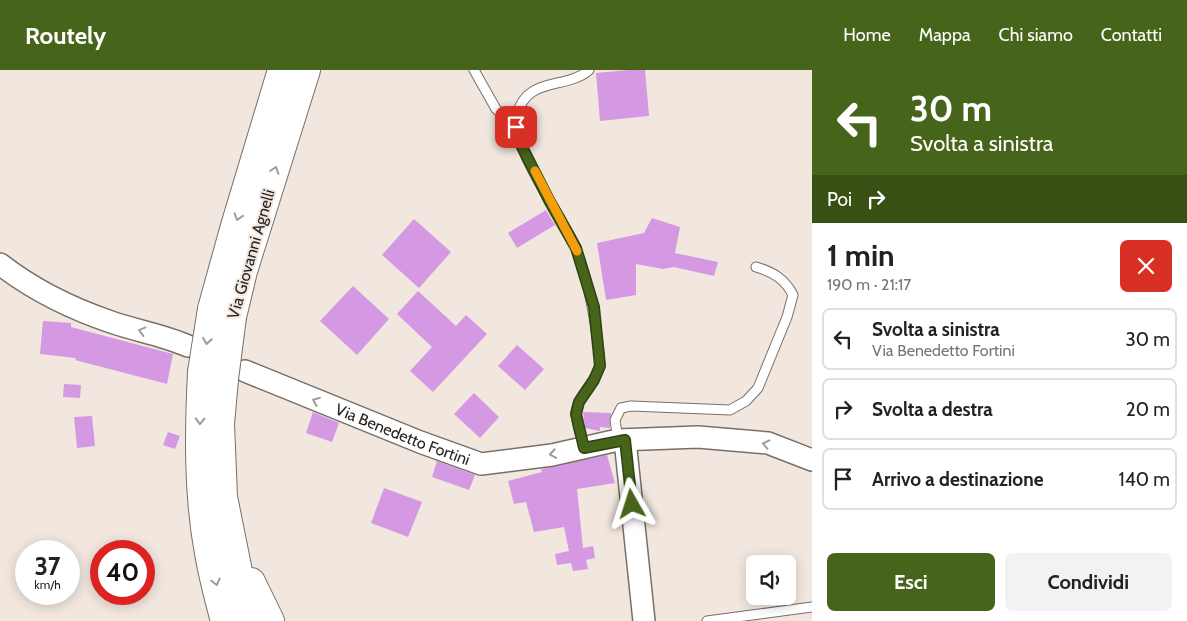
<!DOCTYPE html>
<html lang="it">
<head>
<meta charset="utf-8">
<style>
	body { margin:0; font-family:Cabin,sans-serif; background:#f2f2f2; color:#222; height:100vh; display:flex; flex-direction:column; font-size:19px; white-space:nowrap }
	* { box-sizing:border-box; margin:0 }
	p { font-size:16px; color:#767676 }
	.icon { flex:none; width:28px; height:28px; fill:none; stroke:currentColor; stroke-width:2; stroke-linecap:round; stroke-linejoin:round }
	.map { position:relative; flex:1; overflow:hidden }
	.sheet { display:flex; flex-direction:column; background:#fff; width:375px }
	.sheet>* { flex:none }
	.top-card { background:#46651a; color:#fff; overflow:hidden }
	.buttons { position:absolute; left:746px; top:485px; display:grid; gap:10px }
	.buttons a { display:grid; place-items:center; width:50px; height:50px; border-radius:8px; background:#fff; box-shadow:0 2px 12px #0003; font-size:25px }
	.speed { position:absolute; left:15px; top:470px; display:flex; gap:10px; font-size:25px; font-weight:700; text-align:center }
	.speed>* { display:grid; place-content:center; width:65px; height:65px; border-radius:50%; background:#fff; box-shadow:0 2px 12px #0003; line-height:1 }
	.speed small { font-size:12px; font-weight:400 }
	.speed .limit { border:8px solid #d22; background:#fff; color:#111 }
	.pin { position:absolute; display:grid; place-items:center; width:42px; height:42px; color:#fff; margin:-21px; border-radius:10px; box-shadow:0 2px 8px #0006 }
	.me { position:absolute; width:55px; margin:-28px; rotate:354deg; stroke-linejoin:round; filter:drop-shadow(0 0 4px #0008) }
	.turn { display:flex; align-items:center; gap:18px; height:105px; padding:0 15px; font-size:22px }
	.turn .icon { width:65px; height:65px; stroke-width:2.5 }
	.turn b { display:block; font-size:35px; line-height:42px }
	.then { display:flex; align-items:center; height:48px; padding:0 15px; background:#0003; gap:10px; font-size:19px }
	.round { display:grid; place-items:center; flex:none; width:52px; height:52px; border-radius:8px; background:#f2f2f2 }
	.summary { display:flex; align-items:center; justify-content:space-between; height:85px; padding:0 15px }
	h1 { font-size:30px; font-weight:700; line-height:38px }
	.action { display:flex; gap:10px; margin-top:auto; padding:10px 15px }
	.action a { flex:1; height:58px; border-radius:8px; background:#46651a; color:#fff; font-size:20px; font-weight:700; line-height:58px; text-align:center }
	.action a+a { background:#f2f2f2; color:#222 }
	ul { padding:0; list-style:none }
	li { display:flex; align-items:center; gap:15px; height:62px; margin:0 10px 8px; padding:0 5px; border:2px solid #e0e0e0; border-radius:8px }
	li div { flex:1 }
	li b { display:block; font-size:19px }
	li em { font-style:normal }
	header { display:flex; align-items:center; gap:30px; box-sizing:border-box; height:70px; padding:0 25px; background:#46651a; color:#fff }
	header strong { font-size:24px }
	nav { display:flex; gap:28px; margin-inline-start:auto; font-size:18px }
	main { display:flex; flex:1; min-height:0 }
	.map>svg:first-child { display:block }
	.building { fill:#d499e2 }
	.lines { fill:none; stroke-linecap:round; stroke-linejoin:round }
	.service-casing { stroke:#786f68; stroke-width:11 }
	.tertiary-casing { stroke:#786f68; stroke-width:24 }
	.trunk-casing { stroke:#786f68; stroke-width:30 }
	.service { stroke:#fff; stroke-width:9 }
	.tertiary { stroke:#fff; stroke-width:21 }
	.trunk { stroke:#fff; stroke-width:28 }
	.trunk-bridge-casing { stroke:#786f68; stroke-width:30; stroke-linecap:butt }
	.trunk-bridge { stroke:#fff; stroke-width:28 }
	.oneway { stroke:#9d9c9b }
	.route-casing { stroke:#2e4211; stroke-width:12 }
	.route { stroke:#46651a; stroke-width:9 }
	.slow { stroke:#f59e0b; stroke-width:9 }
	.labels { text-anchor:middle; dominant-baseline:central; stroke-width:4; stroke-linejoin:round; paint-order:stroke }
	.street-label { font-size:16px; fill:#262220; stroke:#f1e7df }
</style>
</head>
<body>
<header>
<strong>Routely</strong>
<nav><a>Home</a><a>Mappa</a><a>Chi siamo</a><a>Contatti</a></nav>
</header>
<main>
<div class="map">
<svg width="812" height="551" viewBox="0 0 812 551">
	<rect width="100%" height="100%" fill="#f1e7df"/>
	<g class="building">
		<polygon points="628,0 645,0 649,46 600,51 596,3"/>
		<polygon points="546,140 555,155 517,178 508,163"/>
		<polygon points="652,148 680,157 675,183 718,192 714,206 674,197 663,199 636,194 636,225 606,230 597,173 644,163"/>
		<polygon points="414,149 451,182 419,218 382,185"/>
		<polygon points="353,216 389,249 357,285 320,251"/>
		<polygon points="418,221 456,256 466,245 487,264 433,322 410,301 432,277 397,244"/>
		<polygon points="43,251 71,253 71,257 173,284 167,314 75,290 76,288 40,284"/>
		<polygon points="517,275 544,299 525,320 498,296"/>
		<polygon points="64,314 81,315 80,328 63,327"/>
		<polygon points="474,323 499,347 480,368 454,344"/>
		<polygon points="313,342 339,353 332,372 306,363"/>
		<polygon points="583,342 611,343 610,358 600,357 600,361 585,358"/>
		<polygon points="92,346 95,376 77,378 74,347"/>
		<polygon points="168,362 180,366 175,379 163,375"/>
		<polygon points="607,385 615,413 577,419 583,478 593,476 595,488 586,490 588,499 573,501 571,493 557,495 555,484 569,481 564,457 534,462 526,432 514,434 508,411 542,402 541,399"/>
		<polygon points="437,391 475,405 469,420 432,407"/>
		<polygon points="384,418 422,432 408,467 371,453"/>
	</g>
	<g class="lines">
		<g class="service-casing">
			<g id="service">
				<polyline points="474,0 496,39 516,57"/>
				<path d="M 618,370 L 615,350 L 621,338 L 631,336 L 730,340 L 746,331 L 758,318 L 787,247 L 793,225 C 785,209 773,202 756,197"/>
				<path d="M 584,378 C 581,367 577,355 576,344 C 576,327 595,314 599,297 C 601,291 599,282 598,275 C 594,242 588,209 576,179 C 564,147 509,77 517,45 C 526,6 566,20 589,0"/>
				<polyline points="707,551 812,537"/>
			</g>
		</g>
		<g class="tertiary-casing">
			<g id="tertiary">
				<path d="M 0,194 C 32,219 73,239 111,252 C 137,261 163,265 188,276"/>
				<path id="s1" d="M 245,301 L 420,372 L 481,394 L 552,385 L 618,370 L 698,367 L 768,373 L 812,390"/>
				<polyline points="625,370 644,551"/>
			</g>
		</g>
		<g class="trunk-casing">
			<g id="trunk">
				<polyline points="212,239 235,156 282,0"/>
				<polyline points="232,247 243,201 306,0"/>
				<path d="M 202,302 C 199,363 198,424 209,483 C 213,506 219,529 225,551"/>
				<polyline points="224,309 220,354 223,427 248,551"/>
				<polyline points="251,512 270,551"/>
			</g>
		</g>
		<use href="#service" class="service"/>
		<use href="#tertiary" class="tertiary"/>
		<use href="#trunk" class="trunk"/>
		<g class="trunk-bridge-casing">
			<g id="trunk-bridge">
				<polyline points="202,302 212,239"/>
				<polyline points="224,309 232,247"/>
			</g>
		</g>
		<use href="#trunk-bridge" class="trunk-bridge"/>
	</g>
	<defs><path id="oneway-chevron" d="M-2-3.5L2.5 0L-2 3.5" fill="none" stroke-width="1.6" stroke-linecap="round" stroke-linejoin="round" transform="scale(1.25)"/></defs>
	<g class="oneway">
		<use href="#oneway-chevron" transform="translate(275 100) rotate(-72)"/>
		<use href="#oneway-chevron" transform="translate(238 147) rotate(107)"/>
		<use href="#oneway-chevron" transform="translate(142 261) rotate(-165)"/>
		<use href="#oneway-chevron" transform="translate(207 271) rotate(99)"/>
		<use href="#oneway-chevron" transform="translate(316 331) rotate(-158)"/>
		<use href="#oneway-chevron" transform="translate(200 351) rotate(92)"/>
		<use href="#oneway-chevron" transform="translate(766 374) rotate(-167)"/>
		<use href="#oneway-chevron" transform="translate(553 384) rotate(170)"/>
		<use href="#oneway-chevron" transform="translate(216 512) rotate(77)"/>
	</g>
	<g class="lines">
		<g class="route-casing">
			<polyline id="route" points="516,57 516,65 550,132 576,178 594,237 600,296 594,310 579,332 576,344 584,378 625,370 632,434"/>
		</g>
		<use href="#route" class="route"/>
		<polyline class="slow" points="535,101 577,181"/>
	</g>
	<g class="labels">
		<g class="street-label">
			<text transform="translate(251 184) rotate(-74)">Via Giovanni Agnelli</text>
			<text stroke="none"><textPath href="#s1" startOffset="170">Via Benedetto Fortini</textPath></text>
		</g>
	</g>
</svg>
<div class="buttons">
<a><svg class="icon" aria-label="sound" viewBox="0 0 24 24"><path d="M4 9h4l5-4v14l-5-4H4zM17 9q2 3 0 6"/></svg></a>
</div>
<div class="speed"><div>37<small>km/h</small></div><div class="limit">40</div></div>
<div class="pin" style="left:516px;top:57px;background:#d93025"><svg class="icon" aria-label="arrive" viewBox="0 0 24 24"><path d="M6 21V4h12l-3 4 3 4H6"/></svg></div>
<svg class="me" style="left:632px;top:434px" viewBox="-20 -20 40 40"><path d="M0-17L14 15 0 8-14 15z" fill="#46651a" stroke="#fff" stroke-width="4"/></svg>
</div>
<section class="sheet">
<div class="top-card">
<div class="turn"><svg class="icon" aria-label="left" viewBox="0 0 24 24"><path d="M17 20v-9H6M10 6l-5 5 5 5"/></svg><div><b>30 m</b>Svolta a sinistra</div></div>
<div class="then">Poi<svg class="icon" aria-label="right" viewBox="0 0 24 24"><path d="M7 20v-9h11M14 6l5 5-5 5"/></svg></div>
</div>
<div class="summary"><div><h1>1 min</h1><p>190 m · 21:17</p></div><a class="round" style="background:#d93025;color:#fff"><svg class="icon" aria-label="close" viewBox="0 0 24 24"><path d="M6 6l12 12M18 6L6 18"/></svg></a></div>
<ul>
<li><svg class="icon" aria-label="left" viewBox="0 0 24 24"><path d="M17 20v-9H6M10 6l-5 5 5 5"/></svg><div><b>Svolta a sinistra</b><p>Via Benedetto Fortini</p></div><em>30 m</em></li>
<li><svg class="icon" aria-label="right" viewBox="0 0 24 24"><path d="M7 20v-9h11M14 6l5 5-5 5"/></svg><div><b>Svolta a destra</b></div><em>20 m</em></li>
<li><svg class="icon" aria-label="arrive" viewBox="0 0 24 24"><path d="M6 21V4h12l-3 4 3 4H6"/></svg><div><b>Arrivo a destinazione</b></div><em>140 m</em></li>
</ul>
<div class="action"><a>Esci</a><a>Condividi</a></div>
</section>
</main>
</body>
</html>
